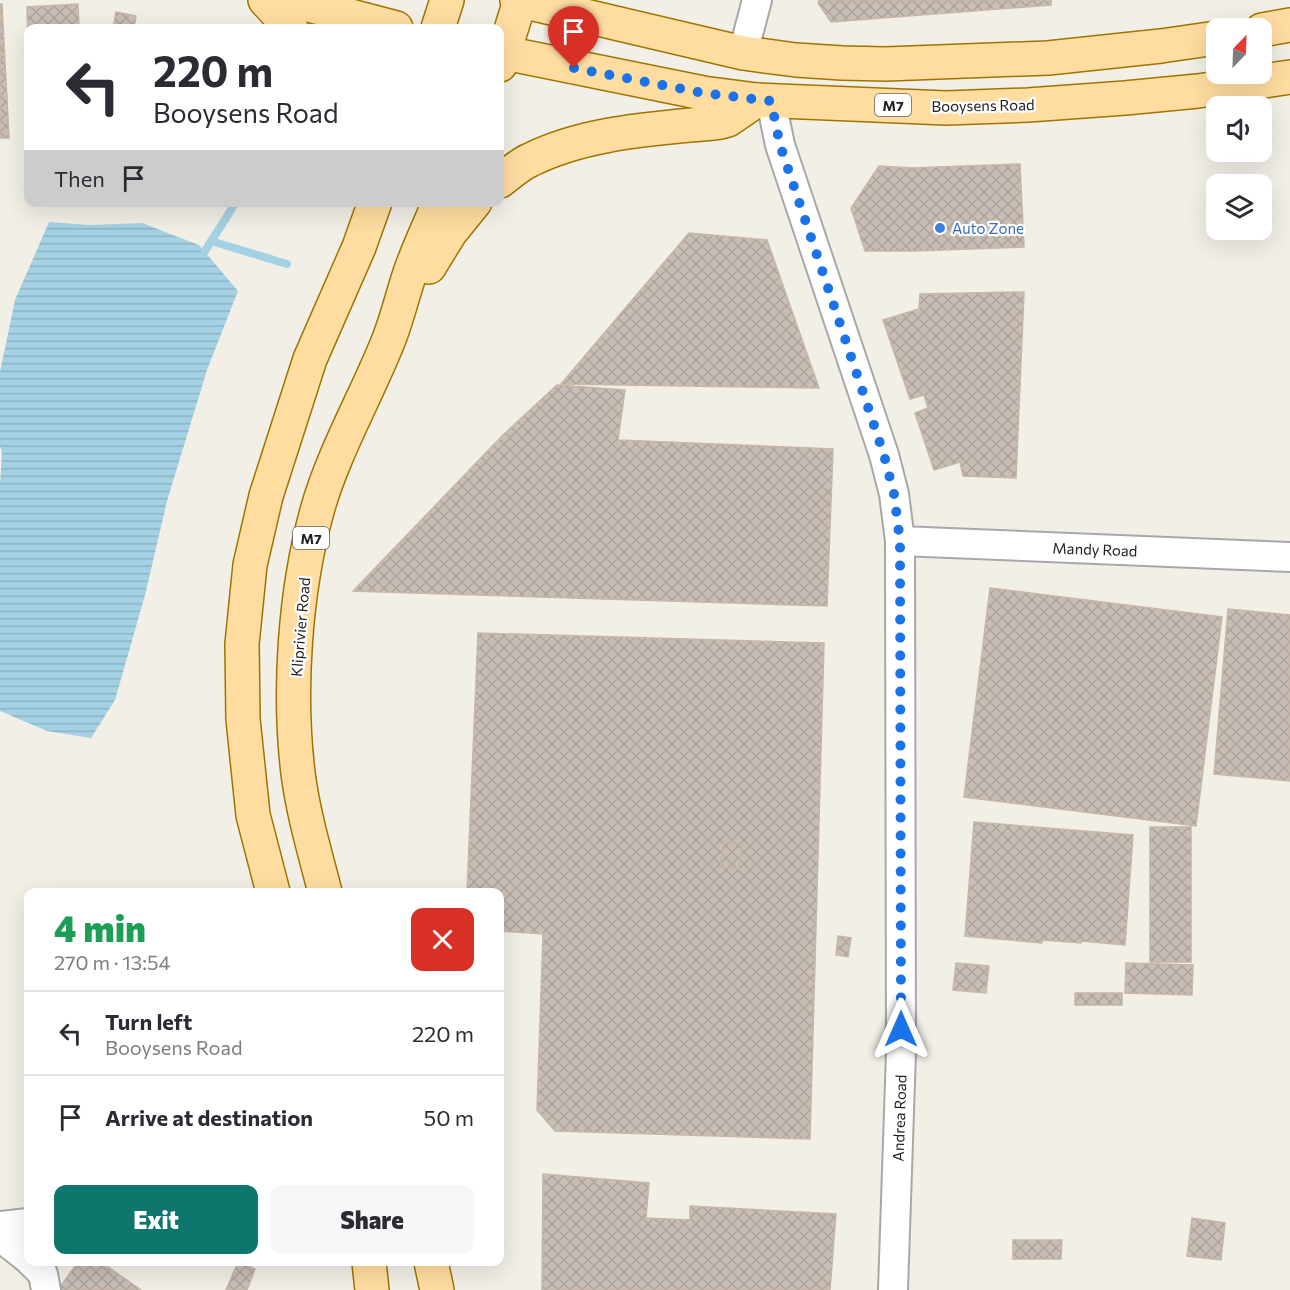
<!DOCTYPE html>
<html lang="en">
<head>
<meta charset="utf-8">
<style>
	body { margin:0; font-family:Commissioner,sans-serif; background:#f7f7f7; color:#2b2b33; height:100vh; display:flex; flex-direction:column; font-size:22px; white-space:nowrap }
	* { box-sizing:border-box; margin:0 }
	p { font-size:20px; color:#7c7c81 }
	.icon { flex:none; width:33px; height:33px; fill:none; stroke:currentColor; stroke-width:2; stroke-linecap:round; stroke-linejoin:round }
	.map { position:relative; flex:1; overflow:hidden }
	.side { position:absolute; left:24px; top:888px; width:480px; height:378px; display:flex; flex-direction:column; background:#fff; border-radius:12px; box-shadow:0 6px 24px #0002 }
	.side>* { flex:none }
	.hud { position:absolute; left:24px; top:24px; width:480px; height:183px; border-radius:12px; box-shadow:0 6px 24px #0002; background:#fff; color:#2b2b33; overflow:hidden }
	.needle { width:39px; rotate:23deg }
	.buttons { position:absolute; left:1206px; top:18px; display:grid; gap:12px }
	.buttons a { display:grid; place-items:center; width:66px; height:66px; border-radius:12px; background:#fff; box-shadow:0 6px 24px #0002; font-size:30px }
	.pin { position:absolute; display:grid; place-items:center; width:51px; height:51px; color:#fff; margin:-62px -26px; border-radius:50% 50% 50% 0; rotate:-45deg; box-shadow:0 0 6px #0007 }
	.pin .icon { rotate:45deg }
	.me { position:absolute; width:66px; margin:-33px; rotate:0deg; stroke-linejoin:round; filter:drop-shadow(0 0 4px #0008) }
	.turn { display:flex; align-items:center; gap:21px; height:126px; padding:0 30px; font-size:27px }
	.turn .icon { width:78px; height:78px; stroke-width:2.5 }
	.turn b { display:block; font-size:42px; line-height:51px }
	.then { display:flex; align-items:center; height:57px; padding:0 30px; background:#0003; gap:12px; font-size:22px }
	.round { display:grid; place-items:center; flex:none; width:63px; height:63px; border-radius:12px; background:#f7f7f7 }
	.headline { display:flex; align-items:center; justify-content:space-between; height:102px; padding:0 30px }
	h1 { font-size:36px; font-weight:800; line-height:45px; color:#1e9e55 }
	.cta { display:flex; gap:12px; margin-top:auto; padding:12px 30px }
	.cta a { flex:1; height:69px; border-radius:12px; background:#0f766e; color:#fff; font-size:24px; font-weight:800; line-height:69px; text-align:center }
	.cta a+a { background:#f7f7f7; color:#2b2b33 }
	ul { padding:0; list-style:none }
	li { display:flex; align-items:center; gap:18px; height:84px; padding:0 30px; border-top:2px solid #e1e1e2 }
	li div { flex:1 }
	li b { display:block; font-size:22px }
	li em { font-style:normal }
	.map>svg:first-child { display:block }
	.water { fill:url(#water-rules) }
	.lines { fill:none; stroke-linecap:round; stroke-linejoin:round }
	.stream { stroke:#a4d1e3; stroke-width:8 }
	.building { fill:url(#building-cross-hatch); stroke:#c6b7a8; stroke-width:1.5 }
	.minor-casing { stroke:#a8a8a8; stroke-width:32 }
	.major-casing { stroke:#9f7400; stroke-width:36 }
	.minor { stroke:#fff; stroke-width:28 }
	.major { stroke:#ffdca0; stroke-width:33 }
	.route { stroke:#1a73e8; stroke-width:10; stroke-dasharray:0 18 }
	.shop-dot { fill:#3f7fe0; stroke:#fff; stroke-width:2 }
	.labels { text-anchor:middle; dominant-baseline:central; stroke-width:4.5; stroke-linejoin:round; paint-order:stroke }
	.shield { fill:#fff; stroke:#646464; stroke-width:1.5 }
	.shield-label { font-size:14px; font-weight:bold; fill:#212121 }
	.street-label { font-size:15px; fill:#212121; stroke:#fff }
	.shop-label { font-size:15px; fill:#366cbe; stroke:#fff; text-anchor:start }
</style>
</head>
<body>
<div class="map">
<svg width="1290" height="1290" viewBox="0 0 1290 1290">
	<defs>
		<pattern id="water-rules" width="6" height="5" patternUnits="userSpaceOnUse" patternTransform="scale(1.5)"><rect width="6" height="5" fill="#a4d1e3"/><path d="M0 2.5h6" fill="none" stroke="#8db3c2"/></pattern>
		<pattern id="building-cross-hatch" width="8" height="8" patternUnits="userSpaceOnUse" patternTransform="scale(1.5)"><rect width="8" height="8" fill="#c8beb6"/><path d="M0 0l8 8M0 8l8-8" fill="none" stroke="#aca39c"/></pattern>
	</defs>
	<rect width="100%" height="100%" fill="#f2efe7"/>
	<polygon class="water" points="49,222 89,225 142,223 199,245 238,291 207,370 167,501 145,595 115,700 91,738 47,731 0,711 0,485 2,453 0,446 0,372 15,300"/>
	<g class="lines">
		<g class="stream">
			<polyline points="211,241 287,264"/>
			<polyline points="205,251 236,202"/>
		</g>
	</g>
	<g class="building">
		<polygon points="819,0 1051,0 1051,5 831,22 818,3"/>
		<polygon points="0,4 2,4 9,138 0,138"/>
		<polygon points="78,4 79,28 28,28 28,38 27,7"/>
		<polygon points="116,12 136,16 134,28 113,28"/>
		<polygon points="1020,164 1024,247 915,251 865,251 851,208 879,166 912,168"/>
		<polygon points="689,233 767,240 819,388 561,384"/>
		<polygon points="1024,292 1016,478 963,476 960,462 934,470 915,413 928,408 924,395 910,399 883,320 919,309 920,294"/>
		<polygon points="557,385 625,390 618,440 833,449 827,606 353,591 503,435"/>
		<polygon points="990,588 1222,617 1196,826 964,797"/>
		<polygon points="1228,609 1290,615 1290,781 1214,774"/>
		<polygon points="478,633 824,643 810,1139 555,1131 537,1110 543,934 500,931 500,892 467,892"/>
		<polygon points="974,822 1133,835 1125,945 1081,941 1081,943 1042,940 1042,943 965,936"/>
		<rect x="1150" y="827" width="41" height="135"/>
		<polygon points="724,841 742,844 739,869 720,867"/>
		<polygon points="838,936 851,938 848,957 836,955"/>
		<polygon points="956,963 989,966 986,993 953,990"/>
		<polygon points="1126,963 1193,965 1192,995 1125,993"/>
		<rect x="1075" y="993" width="47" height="12"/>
		<polygon points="543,1174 649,1183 646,1218 690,1220 690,1206 836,1214 830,1290 542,1290"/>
		<polygon points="1192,1218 1225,1223 1221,1260 1187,1256"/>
		<polygon points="1013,1240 1062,1240 1061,1259 1013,1259"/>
		<polygon points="78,1262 101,1262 141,1290 58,1290"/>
		<polygon points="238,1262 255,1269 247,1290 226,1290"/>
	</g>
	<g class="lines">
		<g class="minor-casing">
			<g id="minor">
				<polyline points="743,53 757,0"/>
				<polyline points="771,101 780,145 884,455 894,494 900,541 901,1052 893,1290"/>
				<polyline points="900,541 1290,557"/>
				<polyline points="0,1226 28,1223"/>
				<polyline points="0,1237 28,1259"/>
				<polyline points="31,1262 43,1274 46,1290"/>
			</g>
		</g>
		<g class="major-casing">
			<g id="major">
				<polyline points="265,0 291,28"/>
				<polyline points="290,0 396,28"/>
				<polyline points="517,0 743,53 796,60 842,63 886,64 1048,58 1161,46 1216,38"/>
				<polyline points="438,28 447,0"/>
				<polyline points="1262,30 1290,25"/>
				<polyline points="500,52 703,93 757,100 946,108 1028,105 1125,98 1198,91 1290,77"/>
				<polyline points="500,65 520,1"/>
				<path d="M 500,181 C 509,174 519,165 530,160 C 588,131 657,129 721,122 L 728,120 L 757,100"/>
				<polyline points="429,267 450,233 475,202"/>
				<polyline points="273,892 253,815 243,719 242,644 250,565 266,496 310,359 359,247 375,202"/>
				<path d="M 325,892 C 315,853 303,813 298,773 C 288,690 295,591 317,511 C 333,453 367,395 389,339 C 398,316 403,293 411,270 C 419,247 430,225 439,202"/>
				<polyline points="369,1262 372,1290"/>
				<polyline points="431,1262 437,1290"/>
			</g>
		</g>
		<use href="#minor" class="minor"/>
		<use href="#major" class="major"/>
	</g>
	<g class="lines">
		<polyline class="route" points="574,68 703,93 771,101 780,145 884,455 894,494 900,541 901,1029"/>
	</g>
	<circle class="shop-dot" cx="940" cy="228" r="6"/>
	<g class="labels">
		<g class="shield">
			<rect x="875" y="94" width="36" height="22" rx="4.5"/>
			<rect x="293" y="527" width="36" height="22" rx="4.5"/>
		</g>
		<g class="shield-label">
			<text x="893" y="105">M7</text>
			<text x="311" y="538">M7</text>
		</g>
		<g class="street-label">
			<text transform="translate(983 105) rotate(-1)">Booysens Road</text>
			<text transform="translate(1095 549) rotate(2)">Mandy Road</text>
			<text transform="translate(300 627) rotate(-85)">Kliprivier Road</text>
			<text transform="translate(899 1118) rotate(-88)">Andrea Road</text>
		</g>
		<g class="shop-label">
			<text x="952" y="228">Auto Zone</text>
		</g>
	</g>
</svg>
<div class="buttons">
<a><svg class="needle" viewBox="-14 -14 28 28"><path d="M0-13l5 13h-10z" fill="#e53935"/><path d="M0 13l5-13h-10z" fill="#7c7c81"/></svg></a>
<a><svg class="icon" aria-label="sound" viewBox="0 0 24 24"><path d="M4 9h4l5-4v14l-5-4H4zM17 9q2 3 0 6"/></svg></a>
<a><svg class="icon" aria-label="layers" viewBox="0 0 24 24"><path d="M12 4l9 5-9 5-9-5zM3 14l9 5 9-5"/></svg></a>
</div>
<div class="pin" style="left:574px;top:68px;background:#d93025"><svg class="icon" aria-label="arrive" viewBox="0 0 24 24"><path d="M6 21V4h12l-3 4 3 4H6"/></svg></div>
<svg class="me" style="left:901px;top:1029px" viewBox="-20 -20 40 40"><path d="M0-17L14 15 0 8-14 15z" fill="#1a73e8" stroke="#fff" stroke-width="4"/></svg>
<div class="hud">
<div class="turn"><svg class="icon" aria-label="left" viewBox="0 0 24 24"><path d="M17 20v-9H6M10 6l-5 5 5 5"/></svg><div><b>220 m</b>Booysens Road</div></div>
<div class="then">Then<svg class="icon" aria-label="arrive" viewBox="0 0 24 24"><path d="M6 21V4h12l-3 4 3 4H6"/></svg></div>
</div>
<section class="side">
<div class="headline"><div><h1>4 min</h1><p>270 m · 13:54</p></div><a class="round" style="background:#d93025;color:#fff"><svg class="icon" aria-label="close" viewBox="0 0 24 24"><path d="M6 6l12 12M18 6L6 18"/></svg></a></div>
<ul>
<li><svg class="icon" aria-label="left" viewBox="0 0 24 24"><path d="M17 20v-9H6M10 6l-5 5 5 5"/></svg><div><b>Turn left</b><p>Booysens Road</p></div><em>220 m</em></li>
<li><svg class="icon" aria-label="arrive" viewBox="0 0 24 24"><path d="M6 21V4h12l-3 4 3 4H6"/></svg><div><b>Arrive at destination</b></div><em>50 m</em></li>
</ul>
<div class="cta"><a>Exit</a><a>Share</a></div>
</section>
</div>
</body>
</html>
